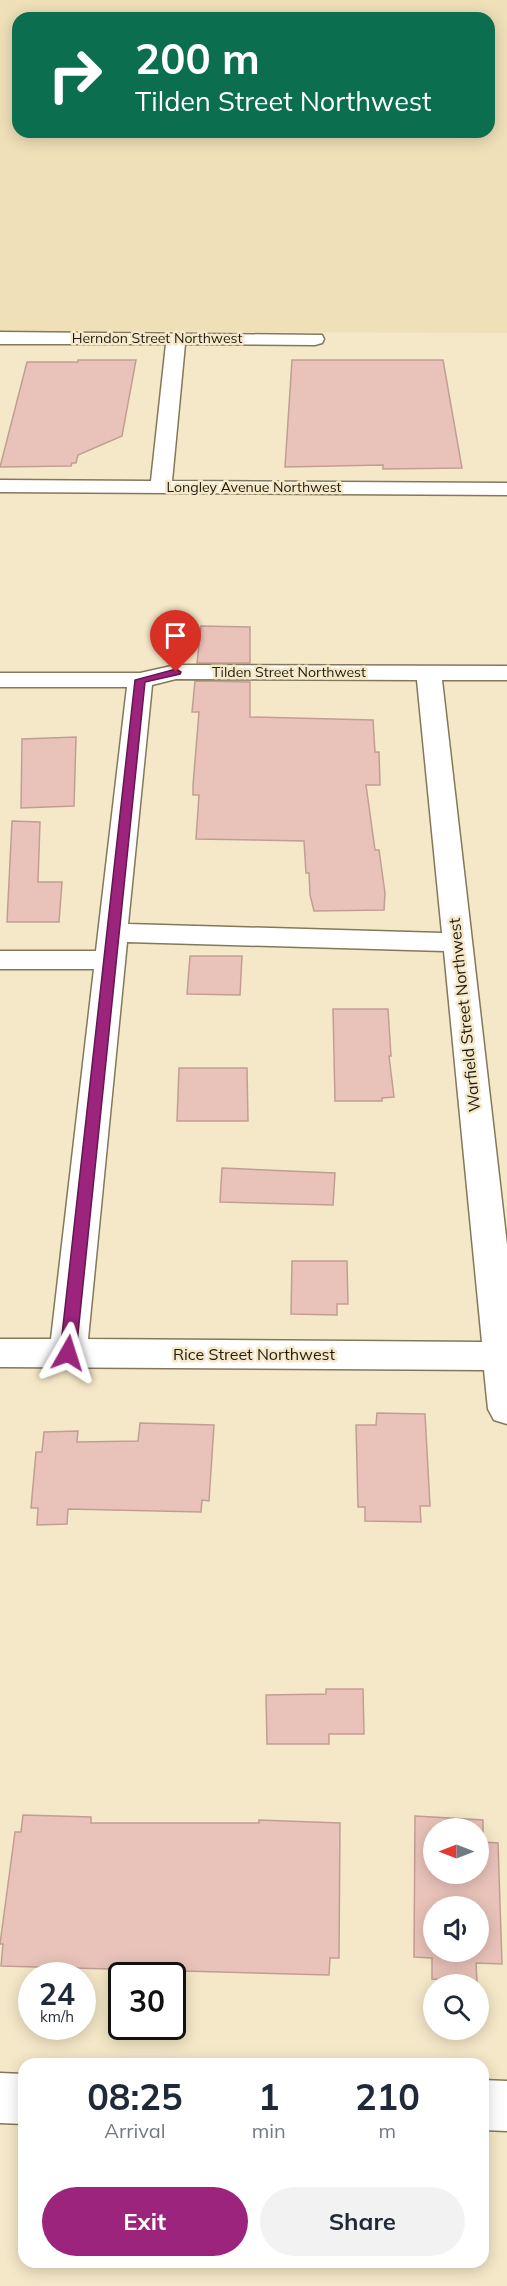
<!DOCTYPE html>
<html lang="en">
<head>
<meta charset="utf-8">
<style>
	body { margin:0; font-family:Mulish,sans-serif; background:#f2f2f3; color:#1f2937; height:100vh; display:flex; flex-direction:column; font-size:22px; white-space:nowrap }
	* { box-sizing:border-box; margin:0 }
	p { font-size:20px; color:#747a83 }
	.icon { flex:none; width:33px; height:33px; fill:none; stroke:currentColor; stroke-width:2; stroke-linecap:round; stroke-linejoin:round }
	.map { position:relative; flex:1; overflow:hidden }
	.drawer { position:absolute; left:18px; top:2058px; width:471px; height:210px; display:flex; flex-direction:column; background:#fff; border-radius:18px; box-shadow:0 3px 15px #0003 }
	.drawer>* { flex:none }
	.guide { position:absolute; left:12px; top:12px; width:483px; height:126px; border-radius:18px; box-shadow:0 3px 15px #0003; background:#0b6e4f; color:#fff; overflow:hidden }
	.needle { width:39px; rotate:270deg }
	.controls { position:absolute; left:423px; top:1818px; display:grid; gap:12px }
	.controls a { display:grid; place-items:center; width:66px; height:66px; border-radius:50%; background:#fff; box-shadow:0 3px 15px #0003; font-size:30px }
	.speed { position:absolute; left:18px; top:1962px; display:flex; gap:12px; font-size:30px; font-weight:700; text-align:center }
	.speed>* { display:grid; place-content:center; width:78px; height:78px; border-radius:50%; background:#fff; box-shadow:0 3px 15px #0003; line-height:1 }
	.speed small { font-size:15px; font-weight:400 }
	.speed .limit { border:3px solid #111; border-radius:9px; background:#fff; color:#111 }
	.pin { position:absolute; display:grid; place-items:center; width:51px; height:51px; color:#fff; margin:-62px -26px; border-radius:50% 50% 50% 0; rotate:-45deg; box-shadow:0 0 6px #0007 }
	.pin .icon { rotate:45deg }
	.me { position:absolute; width:66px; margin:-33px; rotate:6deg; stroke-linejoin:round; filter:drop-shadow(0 0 4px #0008) }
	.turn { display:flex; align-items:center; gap:21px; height:126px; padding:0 24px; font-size:27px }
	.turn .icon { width:78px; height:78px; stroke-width:2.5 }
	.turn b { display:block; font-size:42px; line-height:51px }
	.eta { display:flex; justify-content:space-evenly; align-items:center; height:102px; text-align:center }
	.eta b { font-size:36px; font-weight:700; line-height:42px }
	.button { display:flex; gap:12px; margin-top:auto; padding:12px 24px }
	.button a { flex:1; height:69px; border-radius:36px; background:#9c247d; color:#fff; font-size:24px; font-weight:700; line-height:69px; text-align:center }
	.button a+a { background:#f2f2f3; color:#1f2937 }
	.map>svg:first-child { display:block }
	.built { fill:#efe0b8; fill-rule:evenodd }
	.building { fill:#e9c3b9; stroke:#c19e94; stroke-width:1.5; fill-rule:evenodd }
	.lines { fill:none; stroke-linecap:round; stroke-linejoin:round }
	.street-casing { stroke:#83785a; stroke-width:3 }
	.street { fill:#fff; fill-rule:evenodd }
	.route { fill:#9c247d; stroke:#651751; stroke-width:1.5 }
	.labels { text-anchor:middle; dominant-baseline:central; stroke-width:5; stroke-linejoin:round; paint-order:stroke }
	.far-street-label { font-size:14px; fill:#201c10; stroke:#f5e8c8 }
	.street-label { font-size:16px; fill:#201c10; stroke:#f5e8c8 }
</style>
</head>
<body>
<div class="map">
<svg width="507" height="2286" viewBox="0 0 507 2286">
	<rect width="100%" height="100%" fill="#f5e8c8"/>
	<path class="built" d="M 0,0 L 507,0 L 507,333 L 0,331 ZM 18,18 L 489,18 L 489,132 L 18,132 Z"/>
	<g class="building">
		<polygon points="78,360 136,360 122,436 78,455 76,463 72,463 71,466 0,467 27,362 78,362"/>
		<polygon points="292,360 443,360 462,468 383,469 383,465 285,467"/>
		<polygon points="201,626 250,627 250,663 197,663"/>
		<polygon points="195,681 250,682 250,717 373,720 375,752 379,752 380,785 366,785 375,850 379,850 385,893 384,910 314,911 310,895 309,873 306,873 304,841 196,839 199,795 193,795 193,785 199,712 192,712"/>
		<polygon points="76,737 74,806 21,808 22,739"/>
		<polygon points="12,821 40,822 38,882 62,882 59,922 7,922"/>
		<polygon points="190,956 242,956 240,995 187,994"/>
		<polygon points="333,1009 388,1009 391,1056 389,1056 394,1097 382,1098 382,1101 335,1101"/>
		<polygon points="179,1068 247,1068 248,1121 177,1121"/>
		<polygon points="222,1168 335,1173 333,1205 220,1202"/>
		<polygon points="292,1261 347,1261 348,1304 337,1304 337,1315 291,1314"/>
		<polygon points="377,1413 425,1414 430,1506 420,1506 421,1522 365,1521 365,1507 358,1507 356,1425 376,1425"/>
		<polygon points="140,1423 214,1425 209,1501 202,1500 201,1512 68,1509 67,1524 37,1525 38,1508 31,1508 36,1452 42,1452 44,1432 78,1431 77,1442 138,1441"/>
		<polygon points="326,1689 363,1689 364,1734 329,1734 329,1744 267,1744 266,1695 326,1694"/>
		<polygon points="23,1815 91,1817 91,1823 259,1823 259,1820 340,1823 339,1958 330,1958 329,1975 1,1966 3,1944 0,1944 15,1832 21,1832"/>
		<path d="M 415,1816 L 483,1820 L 483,1842 L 498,1843 L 502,1964 L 476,1963 L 477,1982 L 432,1979 L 432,1958 L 414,1957 ZM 434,1828 L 478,1828 L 478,1874 L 434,1874 ZM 434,1906 L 478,1906 L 478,1952 L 434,1952 Z"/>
	</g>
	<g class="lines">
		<g class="street-casing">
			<g id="street">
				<polygon points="0,332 322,335 324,339 322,343 315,345 185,344 172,481 507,483 507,495 0,492 0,480 151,481 166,344 0,344"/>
				<path d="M 176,665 L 507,666 L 507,680 L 442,680 L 507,1245 L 507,1424 L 494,1420 L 488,1409 L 484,1370 L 0,1367 L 0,1339 L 51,1339 L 94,969 L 0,969 L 0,951 L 96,951 L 127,687 L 0,687 L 0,673 L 140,673 ZM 176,679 L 417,680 L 442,933 L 128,924 L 152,685 ZM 127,942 L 444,951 L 482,1342 L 88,1339 Z"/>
				<polygon points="0,2073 24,2074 24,2124 0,2123"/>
				<polygon points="483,2080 507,2081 507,2131 483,2130"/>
			</g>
		</g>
		<use href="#street" class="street"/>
	</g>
	<polygon class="route" points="176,669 181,672 180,674 145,682 76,1353 73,1357 63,1357 60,1353 135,680"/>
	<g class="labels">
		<g class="far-street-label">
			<text x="157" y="338">Herndon Street Northwest</text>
			<text x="254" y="487">Longley Avenue Northwest</text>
			<text x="289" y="672">Tilden Street Northwest</text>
		</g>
		<g class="street-label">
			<text transform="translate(464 1015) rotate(-96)">Warfield Street Northwest</text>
			<text x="254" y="1354">Rice Street Northwest</text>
		</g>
	</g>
</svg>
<div class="controls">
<a><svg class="needle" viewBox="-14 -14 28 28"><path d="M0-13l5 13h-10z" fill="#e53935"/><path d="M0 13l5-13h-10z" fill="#747a83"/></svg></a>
<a><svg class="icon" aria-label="sound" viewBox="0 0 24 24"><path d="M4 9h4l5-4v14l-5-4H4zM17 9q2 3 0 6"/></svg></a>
<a><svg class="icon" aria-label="search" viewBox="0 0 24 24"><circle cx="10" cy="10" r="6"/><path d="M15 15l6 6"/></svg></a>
</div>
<div class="speed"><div>24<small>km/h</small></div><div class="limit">30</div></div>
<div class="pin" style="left:176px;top:672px;background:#d93025"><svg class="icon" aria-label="arrive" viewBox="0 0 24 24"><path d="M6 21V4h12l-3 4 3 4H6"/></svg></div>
<svg class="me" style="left:68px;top:1353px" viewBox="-20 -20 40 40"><path d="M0-17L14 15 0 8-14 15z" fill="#9c247d" stroke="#fff" stroke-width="4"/></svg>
<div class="guide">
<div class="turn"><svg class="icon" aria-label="right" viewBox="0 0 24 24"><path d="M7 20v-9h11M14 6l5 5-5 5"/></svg><div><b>200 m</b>Tilden Street Northwest</div></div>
</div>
<section class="drawer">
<div class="eta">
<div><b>08:25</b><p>Arrival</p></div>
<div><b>1</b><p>min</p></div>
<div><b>210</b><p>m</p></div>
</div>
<div class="button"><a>Exit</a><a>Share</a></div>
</section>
</div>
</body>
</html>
